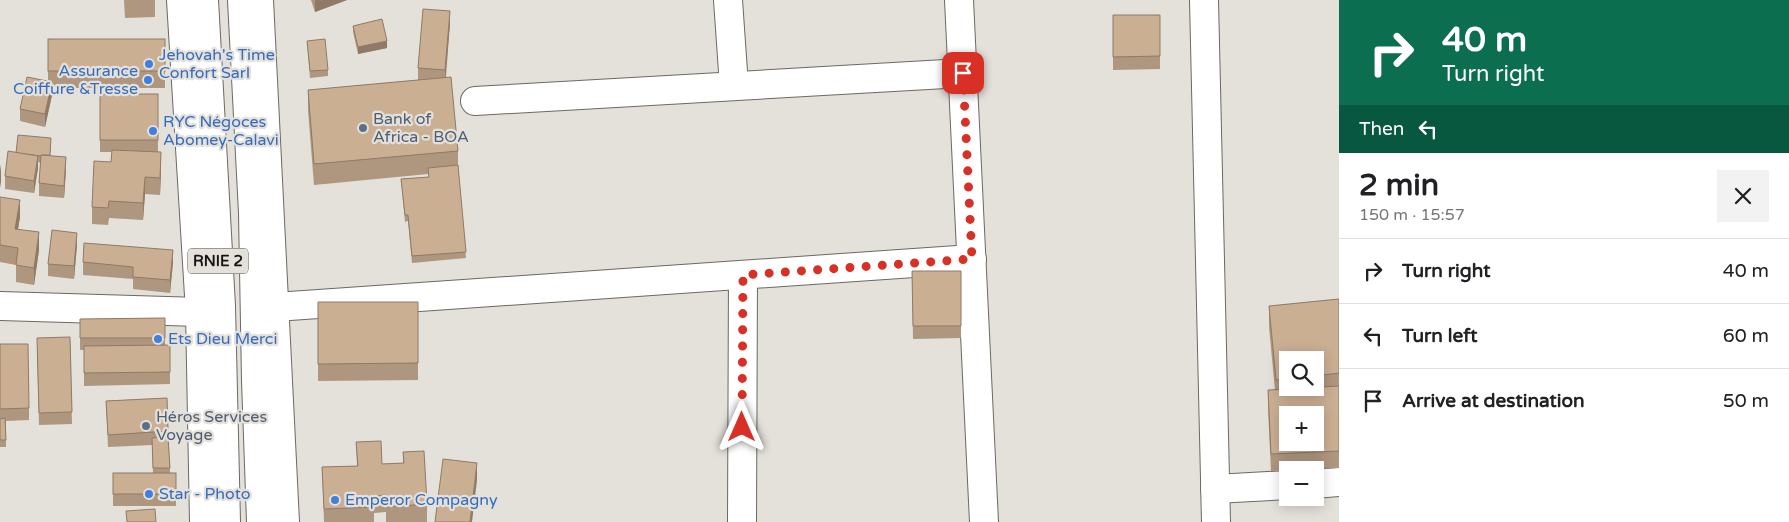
<!DOCTYPE html>
<html lang="en">
<head>
<meta charset="utf-8">
<style>
	body { margin:0; font-family:"Varela Round",sans-serif; background:#f2f2f2; color:#202124; height:100vh; display:flex; flex-direction:column; font-size:19px; white-space:nowrap }
	* { box-sizing:border-box; margin:0 }
	p { font-size:16px; color:#757577 }
	.icon { flex:none; width:28px; height:28px; fill:none; stroke:currentColor; stroke-width:2; stroke-linecap:round; stroke-linejoin:round }
	.map { position:relative; flex:1; overflow:hidden }
	.details { display:flex; flex-direction:column; background:#fff; width:450px }
	.details>* { flex:none }
	.hud { background:#0b6e4f; color:#fff; overflow:hidden }
	.buttons { position:absolute; left:1279px; top:351px; display:grid; gap:10px }
	.buttons a { display:grid; place-items:center; width:45px; height:45px; border-radius:0px; background:#fff; box-shadow:0 2px 12px #0003; font-size:25px }
	.pin { position:absolute; display:grid; place-items:center; width:42px; height:42px; color:#fff; margin:-21px; border-radius:10px; box-shadow:0 2px 8px #0006 }
	.me { position:absolute; width:55px; margin:-28px; rotate:0deg; stroke-linejoin:round; filter:drop-shadow(0 0 4px #0008) }
	.turn { display:flex; align-items:center; gap:18px; height:105px; padding:0 20px; font-size:22px }
	.turn .icon { width:65px; height:65px; stroke-width:2.5 }
	.turn b { display:block; font-size:35px; line-height:42px }
	.then { display:flex; align-items:center; height:48px; padding:0 20px; background:#0003; gap:10px; font-size:19px }
	.round { display:grid; place-items:center; flex:none; width:52px; height:52px; border-radius:0px; background:#f2f2f2 }
	.overview { display:flex; align-items:center; justify-content:space-between; height:85px; padding:0 20px }
	h1 { font-size:30px; font-weight:700; line-height:38px }
	ul { padding:0; list-style:none }
	li { display:flex; align-items:center; gap:15px; height:65px; padding:0 20px; border-top:1px solid #e0e0e0 }
	li div { flex:1 }
	li b { display:block; font-size:19px }
	li em { font-style:normal }
	main { display:flex; flex:1; min-height:0 }
	.map>svg:first-child { display:block }
	.lines { fill:none; stroke-linecap:round; stroke-linejoin:round }
	.minor-casing { stroke:#6c6963; stroke-width:30 }
	.highway-casing { stroke:#6c6963; stroke-width:30 }
	.minor { stroke:#fff; stroke-width:28 }
	.highway { stroke:#fff; stroke-width:28 }
	.wall { fill:#af967e; fill-rule:evenodd }
	.shaded-wall { fill:#8e7a67 }
	.building { fill:#cbaf93; stroke:#8e7a67; fill-rule:evenodd }
	.route { stroke:#d93025; stroke-width:9; stroke-dasharray:0 16.2 }
	.shop-dot { fill:#3f7fe0; stroke:#e4e0da; stroke-width:2 }
	.service-dot { fill:#5c6f8a; stroke:#e4e0da; stroke-width:2 }
	.labels { text-anchor:middle; dominant-baseline:central; stroke-width:4.5; stroke-linejoin:round; paint-order:stroke }
	.shield { fill:#e4e0da; stroke:#54524f; stroke-width:1 }
	.shield-label { font-size:15px; font-weight:bold; fill:#161513 }
	.shop-label { font-size:16px; fill:#366cbe; stroke:#e4e0da; text-anchor:start }
	.service-label { font-size:16px; fill:#4e5e75; stroke:#e4e0da; text-anchor:start }
</style>
</head>
<body>
<main>
<div class="map">
<svg width="1339" height="522" viewBox="0 0 1339 522">
	<rect width="100%" height="100%" fill="#e4e0da"/>
	<g class="lines">
		<g class="minor-casing">
			<g id="minor">
				<polyline points="181,0 200,312 204,522"/>
				<polyline points="259,0 285,522"/>
				<polyline points="728,0 734,86"/>
				<polyline points="959,0 984,522"/>
				<polyline points="1204,0 1216,522"/>
				<polyline points="475,101 963,73"/>
				<polyline points="0,306 200,312"/>
				<polyline points="275,307 972,259"/>
				<polyline points="1315,484 1339,482"/>
				<polyline points="1215,489 1288,485"/>
				<polyline points="742,522 743,275"/>
			</g>
		</g>
		<g class="highway-casing">
			<g id="highway">
				<polyline points="204,0 221,306 226,522"/>
				<polyline points="242,0 253,213 256,380 261,522"/>
			</g>
		</g>
		<use href="#minor" class="minor"/>
		<use href="#highway" class="highway"/>
	</g>
	<g class="wall">
		<polygon points="124,0 155,0 155,17 125,18"/>
		<polygon points="311,0 347,0 315,12"/>
		<polygon points="1113,15 1160,15 1160,69 1113,70"/>
		<polygon points="450,23 446,77 458,151 458,165 466,258 412,263 408,221 405,222 401,179 429,177 428,174 314,185 308,110 308,90 418,80 418,68"/>
		<polygon points="353,26 387,48 358,54 353,32"/>
		<polygon points="48,39 165,39 165,88 52,88 52,95 45,127 20,121 20,109 48,81"/>
		<polygon points="307,41 328,70 328,76 310,78"/>
		<polygon points="100,94 158,94 158,152 161,170 160,195 145,194 143,220 109,218 108,225 92,224 92,207 111,162 112,152 100,152"/>
		<polygon points="51,144 50,155 66,169 64,198 39,196 39,183 41,163 38,162 38,168 34,193 5,189 5,176 16,153"/>
		<polygon points="0,197 20,217 18,229 39,250 34,285 16,282 16,265 0,262"/>
		<polygon points="77,245 74,279 48,276 48,264"/>
		<polygon points="83,262 173,262 170,293 133,289 133,279 83,275"/>
		<polygon points="912,271 961,271 961,338 913,339"/>
		<path d="M 1339,299 L 1339,468 L 1271,471 L 1268,407 L 1268,390 L 1275,390 L 1269,327 L 1269,306 ZM 1288,360 L 1315,360 L 1315,388 L 1288,388 Z"/>
		<polygon points="318,302 418,302 418,380 318,381"/>
		<polygon points="165,318 165,345 170,345 170,384 84,386 84,350 80,350 80,319"/>
		<polygon points="70,337 72,424 39,425 37,350"/>
		<polygon points="0,344 29,408 29,420 6,421 6,447 0,447"/>
		<polygon points="167,398 170,473 176,473 176,506 113,506 113,473 153,473 152,445 108,447 106,401"/>
		<polygon points="356,442 382,464 403,463 403,452 427,504 427,522 386,522 386,512 374,513 374,522 324,522 322,467 357,466"/>
	</g>
	<g class="shaded-wall">
		<polygon points="315,0 347,0 315,12"/>
		<polygon points="450,11 450,23 445,82 445,70"/>
		<polygon points="387,41 387,48 358,54 358,47"/>
		<polygon points="52,82 52,95 45,127 45,114"/>
		<polygon points="161,152 161,170 160,195 160,178"/>
		<polygon points="38,156 38,168 34,193 34,181"/>
		<polygon points="66,157 66,169 64,198 64,186"/>
		<polygon points="1,164 1,182 0,188 0,171"/>
		<polygon points="145,177 145,194 143,220 143,203"/>
		<polygon points="20,200 20,217 15,246 15,229"/>
		<polygon points="39,232 39,250 34,285 34,268"/>
		<polygon points="77,233 77,245 74,279 74,266"/>
		<polygon points="173,250 173,262 170,293 170,280"/>
		<polygon points="477,463 477,480 472,522 470,522"/>
	</g>
	<g class="building">
		<polygon points="423,9 450,11 445,70 418,68"/>
		<polygon points="1113,15 1160,15 1160,56 1113,57"/>
		<polygon points="382,19 387,41 358,47 353,26"/>
		<rect x="48" y="39" width="117" height="32"/>
		<polygon points="325,39 328,70 310,71 307,41"/>
		<polygon points="27,77 52,82 45,114 20,109"/>
		<polygon points="451,77 458,151 314,164 308,90"/>
		<rect x="100" y="94" width="58" height="46"/>
		<polygon points="18,135 51,138 50,155 41,155 41,156 16,153"/>
		<polygon points="112,150 161,152 160,178 145,177 143,203 109,201 108,208 92,207 94,161 111,162"/>
		<polygon points="8,151 38,156 34,181 5,176"/>
		<polygon points="41,155 66,157 64,186 39,183"/>
		<polygon points="458,165 466,252 412,256 408,215 405,215 401,179 429,177 428,168"/>
		<polygon points="0,197 20,200 15,229 39,232 34,268 16,265 18,248 0,245"/>
		<polygon points="52,230 77,233 74,266 48,264"/>
		<polygon points="84,243 173,250 170,280 133,277 133,267 83,262"/>
		<polygon points="912,271 961,271 961,326 913,326"/>
		<polygon points="1339,299 1339,373 1315,376 1315,360 1288,360 1288,378 1276,380 1269,306"/>
		<polygon points="318,302 418,302 418,363 318,364"/>
		<polygon points="165,318 165,338 80,338 80,319"/>
		<polygon points="70,337 72,412 39,413 37,338"/>
		<polygon points="0,344 28,344 29,408 0,409"/>
		<polygon points="170,345 170,372 84,373 84,346"/>
		<path d="M 1339,386 L 1339,451 L 1271,454 L 1268,390 ZM 1288,415 L 1315,415 L 1315,442 L 1288,442 Z"/>
		<polygon points="167,398 168,431 108,435 106,401"/>
		<polygon points="5,418 6,440 0,440 0,419"/>
		<polygon points="168,437 170,468 153,468 152,438"/>
		<polygon points="381,441 382,464 404,463 403,452 424,451 427,504 386,507 386,495 373,496 374,507 324,509 322,467 358,466 356,442"/>
		<polygon points="443,459 477,463 470,522 435,522"/>
		<rect x="113" y="473" width="63" height="21"/>
		<polygon points="155,509 156,522 127,522 126,511"/>
	</g>
	<g class="lines">
		<polyline class="route" points="742,427 743,275 972,259 963,73"/>
	</g>
	<g class="shop-dot">
		<circle cx="149" cy="64" r="5"/>
		<circle cx="148" cy="80" r="5"/>
		<circle cx="153" cy="131" r="5"/>
		<circle cx="158" cy="339" r="5"/>
		<circle cx="149" cy="494" r="5"/>
		<circle cx="335" cy="500" r="5"/>
	</g>
	<g class="service-dot">
		<circle cx="363" cy="128" r="5"/>
		<circle cx="146" cy="426" r="5"/>
	</g>
	<g class="labels">
		<rect class="shield" x="188" y="248.5" width="60" height="25" rx="4"/>
		<g class="shield-label">
			<text x="218" y="261">RNIE 2</text>
		</g>
		<g class="shop-label">
			<text x="159" y="55">Jehovah's Time<tspan x="159" dy="18">Confort Sarl</tspan></text>
			<text x="138" y="71" text-anchor="end">Assurance<tspan x="138" dy="18">Coiffure &amp;Tresse</tspan></text>
			<text x="163" y="122">RYC Négoces<tspan x="163" dy="18">Abomey-Calavi</tspan></text>
			<text x="168" y="339">Ets Dieu Merci</text>
			<text x="159" y="494">Star - Photo</text>
			<text x="345" y="500">Emperor Compagny</text>
		</g>
		<g class="service-label">
			<text x="373" y="119">Bank of<tspan x="373" dy="18">Africa - BOA</tspan></text>
			<text x="156" y="417">Héros Services<tspan x="156" dy="18">Voyage</tspan></text>
		</g>
	</g>
</svg>
<div class="buttons">
<a><svg class="icon" aria-label="search" viewBox="0 0 24 24"><circle cx="10" cy="10" r="6"/><path d="M15 15l6 6"/></svg></a>
<a>+</a>
<a>−</a>
</div>
<div class="pin" style="left:963px;top:73px;background:#d93025"><svg class="icon" aria-label="arrive" viewBox="0 0 24 24"><path d="M6 21V4h12l-3 4 3 4H6"/></svg></div>
<svg class="me" style="left:742px;top:427px" viewBox="-20 -20 40 40"><path d="M0-17L14 15 0 8-14 15z" fill="#d93025" stroke="#fff" stroke-width="4"/></svg>
</div>
<section class="details">
<div class="hud">
<div class="turn"><svg class="icon" aria-label="right" viewBox="0 0 24 24"><path d="M7 20v-9h11M14 6l5 5-5 5"/></svg><div><b>40 m</b>Turn right</div></div>
<div class="then">Then<svg class="icon" aria-label="left" viewBox="0 0 24 24"><path d="M17 20v-9H6M10 6l-5 5 5 5"/></svg></div>
</div>
<div class="overview"><div><h1>2 min</h1><p>150 m · 15:57</p></div><a class="round"><svg class="icon" aria-label="close" viewBox="0 0 24 24"><path d="M6 6l12 12M18 6L6 18"/></svg></a></div>
<ul>
<li><svg class="icon" aria-label="right" viewBox="0 0 24 24"><path d="M7 20v-9h11M14 6l5 5-5 5"/></svg><div><b>Turn right</b></div><em>40 m</em></li>
<li><svg class="icon" aria-label="left" viewBox="0 0 24 24"><path d="M17 20v-9H6M10 6l-5 5 5 5"/></svg><div><b>Turn left</b></div><em>60 m</em></li>
<li><svg class="icon" aria-label="arrive" viewBox="0 0 24 24"><path d="M6 21V4h12l-3 4 3 4H6"/></svg><div><b>Arrive at destination</b></div><em>50 m</em></li>
</ul>
</section>
</main>
</body>
</html>
